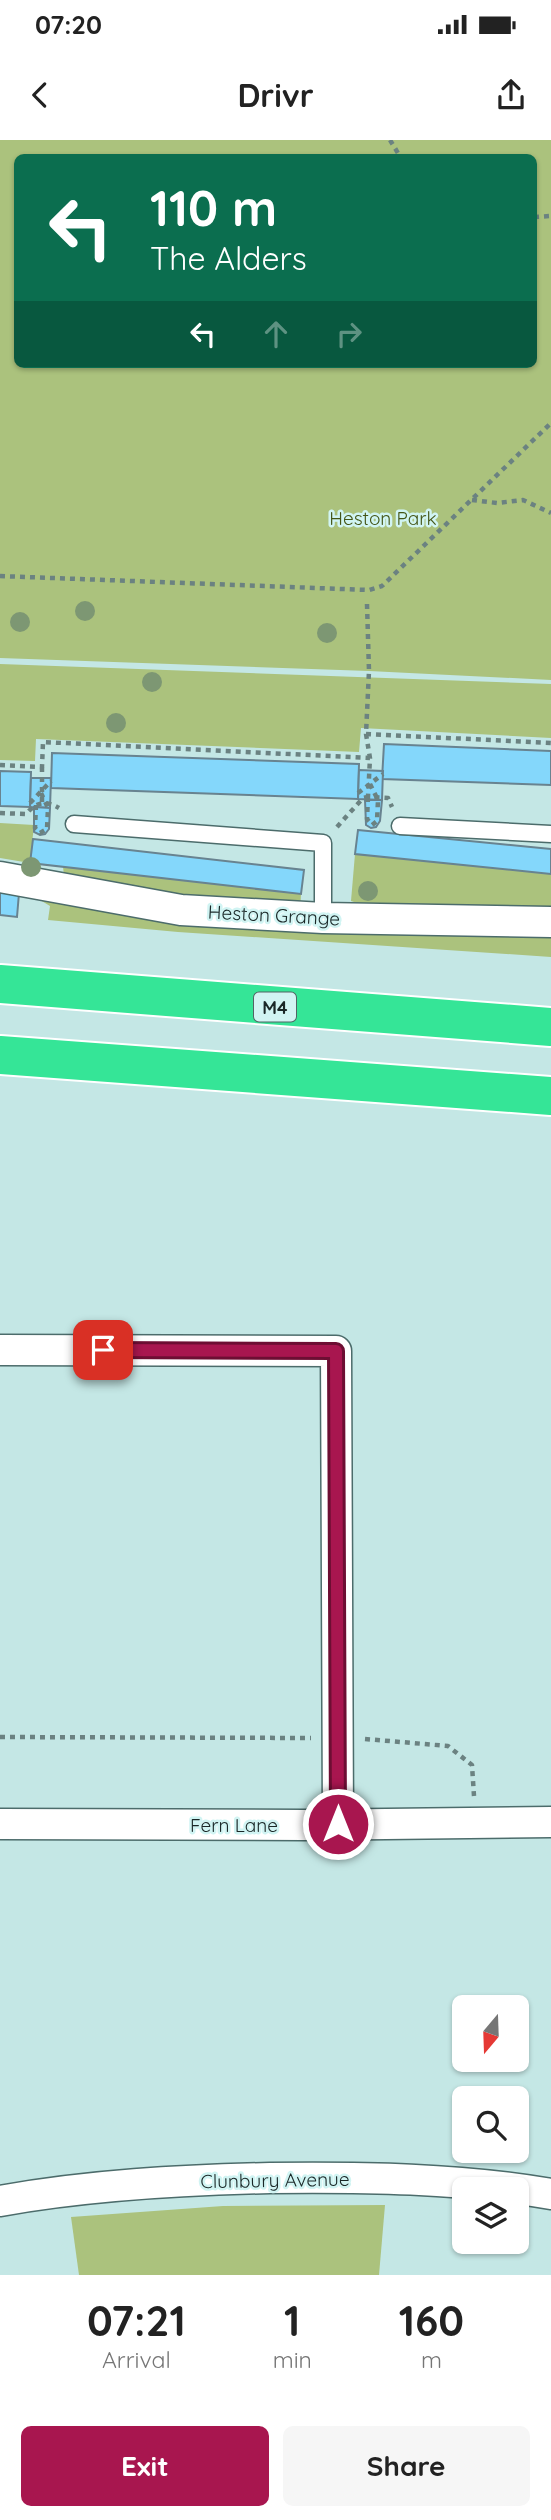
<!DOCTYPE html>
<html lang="en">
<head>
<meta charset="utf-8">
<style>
	body { margin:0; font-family:Quicksand,sans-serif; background:#f6f6f6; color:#222; height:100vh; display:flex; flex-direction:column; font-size:26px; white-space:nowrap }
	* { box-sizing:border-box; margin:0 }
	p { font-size:23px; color:#767676 }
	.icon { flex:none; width:38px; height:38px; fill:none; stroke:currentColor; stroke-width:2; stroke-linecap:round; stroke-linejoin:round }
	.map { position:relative; height:2135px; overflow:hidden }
	.panel { display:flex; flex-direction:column; background:#fff; flex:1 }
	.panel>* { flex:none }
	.top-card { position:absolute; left:14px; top:14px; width:523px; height:214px; border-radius:10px; box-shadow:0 2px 5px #0004; background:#0b6e4f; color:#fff; overflow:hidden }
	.needle { width:46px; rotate:199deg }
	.fabs { position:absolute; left:452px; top:1855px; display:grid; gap:14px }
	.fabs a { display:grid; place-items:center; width:77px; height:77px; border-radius:10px; background:#fff; box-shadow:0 2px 5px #0004; font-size:35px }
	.pin { position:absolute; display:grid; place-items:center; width:60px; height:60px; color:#fff; margin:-30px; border-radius:14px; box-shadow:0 4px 10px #0006 }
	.me { position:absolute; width:77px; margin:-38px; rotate:0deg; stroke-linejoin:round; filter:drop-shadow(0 0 5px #0008) }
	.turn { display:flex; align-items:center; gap:24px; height:147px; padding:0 21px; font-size:32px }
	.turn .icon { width:91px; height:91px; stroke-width:2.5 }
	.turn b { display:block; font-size:49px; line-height:60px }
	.lanes { display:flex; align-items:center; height:66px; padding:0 21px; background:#0003; justify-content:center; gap:35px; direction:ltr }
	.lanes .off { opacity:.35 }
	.eta { display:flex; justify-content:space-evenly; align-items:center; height:119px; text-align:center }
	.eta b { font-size:42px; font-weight:700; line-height:49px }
	.button { display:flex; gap:14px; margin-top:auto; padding:14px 21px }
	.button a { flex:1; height:80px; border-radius:10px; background:#a8164f; color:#fff; font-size:28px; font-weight:700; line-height:80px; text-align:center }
	.button a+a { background:#f6f6f6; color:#222 }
	.status { display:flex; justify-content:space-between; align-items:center; height:49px; padding:0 35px; background:#fff; direction:ltr }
	.status svg { height:19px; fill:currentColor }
	header { display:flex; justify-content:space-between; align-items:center; height:91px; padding:0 21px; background:#fff; font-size:32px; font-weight:700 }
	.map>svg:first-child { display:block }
	.green { fill:#abc27d; fill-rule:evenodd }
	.building { fill:#84d7fb; stroke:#688390; stroke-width:2 }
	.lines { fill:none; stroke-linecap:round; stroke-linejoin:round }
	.lane-casing { stroke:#4c6c6b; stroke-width:19 }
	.street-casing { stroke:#4c6c6b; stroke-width:33 }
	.highway-casing { stroke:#fff; stroke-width:42 }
	.path { stroke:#6b8281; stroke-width:4.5; stroke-dasharray:5 5; stroke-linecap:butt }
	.lane { stroke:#fff; stroke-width:16 }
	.street { stroke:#fff; stroke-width:30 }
	.highway { stroke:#35e597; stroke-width:38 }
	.path-bridge { stroke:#6b8281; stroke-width:4.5; stroke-dasharray:5 5; stroke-linecap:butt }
	.tree { fill:#7d9773 }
	.route-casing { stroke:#6d0e33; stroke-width:18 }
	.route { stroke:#a8164f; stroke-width:12 }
	.labels { text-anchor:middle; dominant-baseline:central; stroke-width:5; stroke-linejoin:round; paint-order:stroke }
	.shield { fill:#d1f4f3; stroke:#516464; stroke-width:2 }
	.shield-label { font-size:18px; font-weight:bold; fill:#1a2727 }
	.park-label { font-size:19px; fill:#435516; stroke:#d1f4f3 }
	.street-label { font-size:19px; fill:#1a2727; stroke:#d1f4f3 }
</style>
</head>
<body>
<div class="status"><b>07:20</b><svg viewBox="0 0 49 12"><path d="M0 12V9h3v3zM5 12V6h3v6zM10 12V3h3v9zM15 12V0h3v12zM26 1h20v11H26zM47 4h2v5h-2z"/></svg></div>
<header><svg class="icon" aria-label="back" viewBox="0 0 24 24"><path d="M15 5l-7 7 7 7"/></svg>Drivr<svg class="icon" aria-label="share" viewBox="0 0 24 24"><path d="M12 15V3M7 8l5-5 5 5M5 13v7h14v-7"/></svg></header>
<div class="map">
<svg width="551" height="2135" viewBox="0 0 551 2135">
	<rect width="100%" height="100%" fill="#c4e7e5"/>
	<g class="green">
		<path d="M 0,0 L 551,0 L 551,540 L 369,531 L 0,518 ZM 18,18 L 534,18 L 534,224 L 18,224 Z"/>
		<polygon points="0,524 551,544 551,598 361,588 359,612 36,599 35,621 0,620"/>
		<polygon points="0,683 34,685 30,723 0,718"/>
		<polygon points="355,714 551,734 551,768 363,765 351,761"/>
		<polygon points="63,727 301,754 300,772 65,744"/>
		<polygon points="30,754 551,791 551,817 178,792 48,780 50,766"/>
		<polygon points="385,2065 379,2135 79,2135 71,2077 223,2066"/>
	</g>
	<g class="building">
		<polygon points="384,604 551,611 551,645 382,639"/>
		<polygon points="52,613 359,624 358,659 51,648"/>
		<polygon points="359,630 383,631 382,660 358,659"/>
		<polygon points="0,631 31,632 30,667 0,666"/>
		<polygon points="31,638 51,638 50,668 30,667"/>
		<polygon points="365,660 382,660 380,681 376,687 371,688 366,685"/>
		<polygon points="34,667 50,668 49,689 45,694 40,695 34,692"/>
		<polygon points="358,690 551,709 551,734 355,714"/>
		<polygon points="33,699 304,730 301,754 30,723"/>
		<polygon points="0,751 19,753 17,777 0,775"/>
	</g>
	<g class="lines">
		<g class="lane-casing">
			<g id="lane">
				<polyline points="74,684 323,703 323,778"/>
				<polyline points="400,686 551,694"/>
			</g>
		</g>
		<g class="street-casing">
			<g id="street">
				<polyline points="0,737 181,770 323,778 551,782"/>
				<polyline points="0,1210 336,1211 338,1684"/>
				<polyline points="0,1684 304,1685 551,1682"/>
				<path d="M 0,2061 C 89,2045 180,2040 270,2038 C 363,2037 459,2038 551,2054"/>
			</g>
		</g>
		<g class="highway-casing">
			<g id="highway">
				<polyline points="0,844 551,887"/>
				<polyline points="0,915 551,956"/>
			</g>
		</g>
		<g class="path">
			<polyline points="390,0 401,18"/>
			<polyline points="534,77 551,76"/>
			<polyline points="472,360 497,363 523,360 551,373"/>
			<polyline points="0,436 369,450 382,446 551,283"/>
			<polyline points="367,464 369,531 366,594 370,618 368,657 388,658 392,667"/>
			<polyline points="366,594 551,603"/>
			<polyline points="0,625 42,627 43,602 370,618"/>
			<polyline points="368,657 367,679 372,685 377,681 378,660"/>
			<polyline points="42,662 42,627"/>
			<polyline points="36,665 35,688 40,693 47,689 48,668"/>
			<path d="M 0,673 L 26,674 C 36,662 46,660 59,668"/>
			<polyline points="337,687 363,658 368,657"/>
			<polyline points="0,1597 311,1598"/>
			<polyline points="365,1599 448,1606 472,1625 474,1656"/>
		</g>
		<use href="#lane" class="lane"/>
		<use href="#street" class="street"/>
		<use href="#highway" class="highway"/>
		<g class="path-bridge">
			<polyline points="370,644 378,660"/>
			<polyline points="41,653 48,668"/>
			<polyline points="358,653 383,634"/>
			<polyline points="30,663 51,641"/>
		</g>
	</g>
	<g class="tree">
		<circle cx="85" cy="471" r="10"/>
		<circle cx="20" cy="482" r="10"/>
		<circle cx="327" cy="493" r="10"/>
		<circle cx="152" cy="542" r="10"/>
		<circle cx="116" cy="583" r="10"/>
		<circle cx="31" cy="727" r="10"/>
		<circle cx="368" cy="751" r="10"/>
	</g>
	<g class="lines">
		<g class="route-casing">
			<polyline id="route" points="103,1210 336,1211 338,1684"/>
		</g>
		<use href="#route" class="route"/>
	</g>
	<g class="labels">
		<rect class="shield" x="254" y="852.5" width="42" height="29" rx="5"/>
		<g class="shield-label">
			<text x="275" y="867">M4</text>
		</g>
		<g class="park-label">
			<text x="383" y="378">Heston Park</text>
		</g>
		<g class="street-label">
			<text transform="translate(274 775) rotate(3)">Heston Grange</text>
			<text x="234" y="1685">Fern Lane</text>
			<text transform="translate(275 2040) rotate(-1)">Clunbury Avenue</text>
		</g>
	</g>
</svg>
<div class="fabs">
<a><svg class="needle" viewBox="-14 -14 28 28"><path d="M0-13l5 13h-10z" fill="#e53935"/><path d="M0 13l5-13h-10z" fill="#767676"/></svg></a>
<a><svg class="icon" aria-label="search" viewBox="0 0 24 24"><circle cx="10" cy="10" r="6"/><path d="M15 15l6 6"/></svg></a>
<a><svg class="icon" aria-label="layers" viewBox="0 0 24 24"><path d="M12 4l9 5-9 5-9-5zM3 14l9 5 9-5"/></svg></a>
</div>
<div class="pin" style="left:103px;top:1210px;background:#d93025"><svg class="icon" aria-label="arrive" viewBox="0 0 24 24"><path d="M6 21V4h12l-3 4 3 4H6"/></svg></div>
<svg class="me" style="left:338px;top:1684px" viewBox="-20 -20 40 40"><circle r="17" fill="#a8164f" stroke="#fff" stroke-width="3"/><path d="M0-11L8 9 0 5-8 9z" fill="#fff"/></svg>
<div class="top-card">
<div class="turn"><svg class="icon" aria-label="left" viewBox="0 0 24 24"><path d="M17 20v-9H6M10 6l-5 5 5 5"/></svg><div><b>110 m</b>The Alders</div></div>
<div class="lanes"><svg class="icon" aria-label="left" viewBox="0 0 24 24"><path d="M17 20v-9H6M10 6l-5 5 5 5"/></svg><svg class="icon off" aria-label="ahead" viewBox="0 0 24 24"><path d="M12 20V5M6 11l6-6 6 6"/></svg><svg class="icon off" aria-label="right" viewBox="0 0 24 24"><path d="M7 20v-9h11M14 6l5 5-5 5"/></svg></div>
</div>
</div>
<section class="panel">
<div class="eta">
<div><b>07:21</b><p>Arrival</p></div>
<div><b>1</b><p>min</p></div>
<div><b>160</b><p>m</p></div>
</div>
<div class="button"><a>Exit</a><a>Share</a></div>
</section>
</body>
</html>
